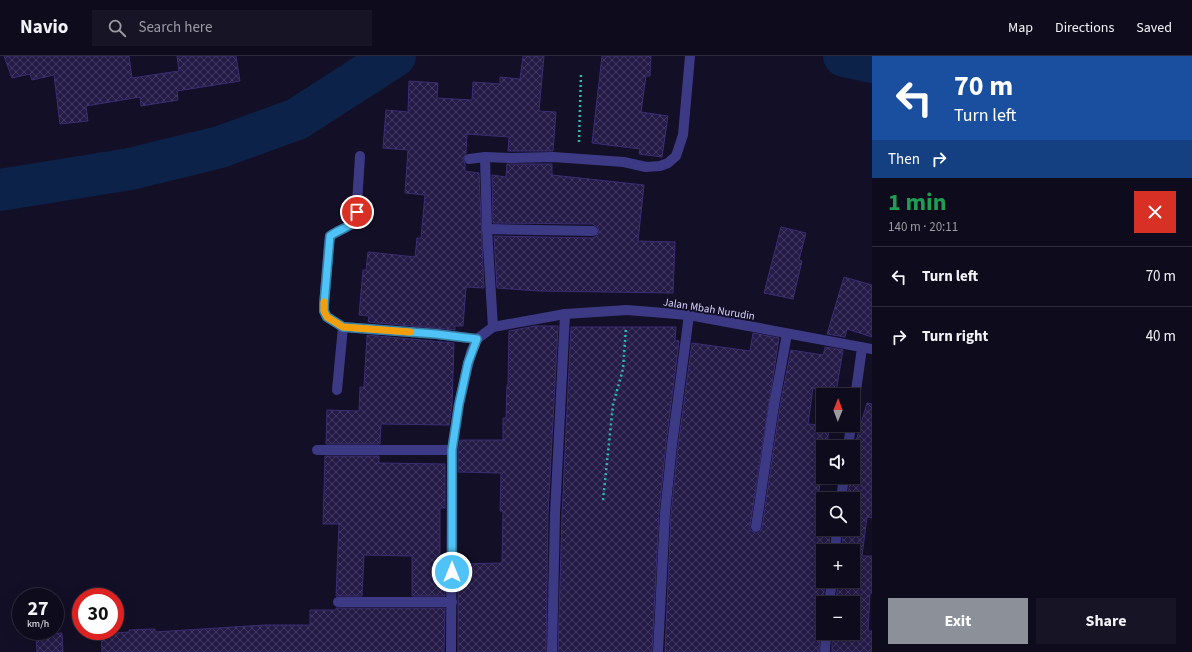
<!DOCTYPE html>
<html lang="en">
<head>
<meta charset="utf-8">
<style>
	body { margin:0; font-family:"Source Sans 3",sans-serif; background:#171425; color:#f1f3f6; height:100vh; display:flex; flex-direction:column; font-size:15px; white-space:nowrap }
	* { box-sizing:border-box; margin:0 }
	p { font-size:13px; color:#9b9ba3 }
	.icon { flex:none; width:22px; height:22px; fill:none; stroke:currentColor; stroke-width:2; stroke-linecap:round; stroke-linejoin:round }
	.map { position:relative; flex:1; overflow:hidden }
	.panel { display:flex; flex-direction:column; background:#0e0b1c; width:320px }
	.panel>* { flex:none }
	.top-card { background:#1a4fa0; color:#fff; overflow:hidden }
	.needle { width:26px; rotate:1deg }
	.fabs { position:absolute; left:816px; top:332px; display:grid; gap:8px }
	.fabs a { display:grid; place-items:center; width:44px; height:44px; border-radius:0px; background:#0e0b1c; box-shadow:0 4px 16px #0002,0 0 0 1px #2e2b3b; font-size:20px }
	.speed { position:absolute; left:12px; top:532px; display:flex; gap:8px; font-size:20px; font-weight:700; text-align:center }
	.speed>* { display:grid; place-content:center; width:52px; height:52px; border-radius:50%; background:#0e0b1c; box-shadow:0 4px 16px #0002,0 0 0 1px #2e2b3b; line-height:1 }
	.speed small { font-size:10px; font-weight:400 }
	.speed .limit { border:6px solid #d22; background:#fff; color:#111 }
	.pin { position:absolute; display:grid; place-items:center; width:34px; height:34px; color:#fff; margin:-17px; border:2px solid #fff; border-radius:50%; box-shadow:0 1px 4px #0007 }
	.me { position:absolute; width:44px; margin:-22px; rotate:0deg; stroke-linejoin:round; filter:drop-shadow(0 0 3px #0008) }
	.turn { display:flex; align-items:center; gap:14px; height:84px; padding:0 16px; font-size:18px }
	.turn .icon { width:52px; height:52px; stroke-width:2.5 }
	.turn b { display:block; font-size:28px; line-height:34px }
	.then { display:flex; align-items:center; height:38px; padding:0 16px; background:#0003; gap:8px; font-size:15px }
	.round { display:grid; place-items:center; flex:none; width:42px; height:42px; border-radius:0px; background:#171425 }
	.head { display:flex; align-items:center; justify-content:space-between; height:68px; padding:0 16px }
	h1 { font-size:24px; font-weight:700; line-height:30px; color:#1e9e55 }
	.button { display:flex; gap:8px; margin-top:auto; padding:8px 16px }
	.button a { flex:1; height:46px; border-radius:0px; background:#8c9099; color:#fff; font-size:16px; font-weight:700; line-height:46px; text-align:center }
	.button a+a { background:#171425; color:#f1f3f6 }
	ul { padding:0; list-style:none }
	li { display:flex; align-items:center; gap:12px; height:60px; padding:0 16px; border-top:1px solid #2e2b3b }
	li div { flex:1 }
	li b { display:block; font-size:15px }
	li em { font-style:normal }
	header { display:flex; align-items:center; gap:24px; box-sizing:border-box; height:56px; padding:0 20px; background:#0e0b1c; border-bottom:1px solid #2e2b3b }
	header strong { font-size:19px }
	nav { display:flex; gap:22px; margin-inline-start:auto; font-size:14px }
	.search { width:280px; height:36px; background:#171425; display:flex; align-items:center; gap:10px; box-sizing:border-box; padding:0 14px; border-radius:0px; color:#9b9ba3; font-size:15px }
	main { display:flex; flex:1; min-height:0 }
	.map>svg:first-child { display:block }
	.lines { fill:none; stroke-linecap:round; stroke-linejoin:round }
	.river { stroke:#0c2248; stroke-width:42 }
	.building { fill:url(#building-cross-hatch); stroke:#3b2d73 }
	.path { stroke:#2fb8b0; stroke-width:2.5; stroke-dasharray:2 3; stroke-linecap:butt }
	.minor { stroke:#3d3a85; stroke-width:10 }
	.route-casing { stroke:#337fa1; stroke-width:10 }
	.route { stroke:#4fc3f7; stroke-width:7 }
	.slow { stroke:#f59e0b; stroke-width:7 }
	.labels { text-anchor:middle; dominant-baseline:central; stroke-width:4; stroke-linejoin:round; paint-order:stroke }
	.street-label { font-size:11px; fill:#d9d4ff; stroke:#130f26 }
</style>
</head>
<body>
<header>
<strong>Navio</strong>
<div class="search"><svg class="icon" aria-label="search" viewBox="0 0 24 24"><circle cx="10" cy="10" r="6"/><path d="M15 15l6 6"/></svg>Search here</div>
<nav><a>Map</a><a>Directions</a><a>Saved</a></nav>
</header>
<main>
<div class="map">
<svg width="872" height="596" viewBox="0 0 872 596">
	<defs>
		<pattern id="building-cross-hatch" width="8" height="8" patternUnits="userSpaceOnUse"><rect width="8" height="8" fill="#241b47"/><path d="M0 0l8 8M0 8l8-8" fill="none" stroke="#433b63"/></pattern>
	</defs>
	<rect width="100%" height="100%" fill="#130f26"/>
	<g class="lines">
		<g class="river">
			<polyline points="844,0 872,6"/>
			<polyline points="0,134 130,113 220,91 297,63 395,0"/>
		</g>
	</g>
	<g class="building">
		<polygon points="4,0 129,0 132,22 179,15 177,0 236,0 240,25 177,35 178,44 141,50 140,41 86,50 88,65 60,68 54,19 32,24 30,18 12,22"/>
		<polygon points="523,0 544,0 539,55 556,56 553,95 508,95 509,81 467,78 466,97 463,103 465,108 465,115 479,117 484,232 466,231 463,270 455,270 455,274 368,266 369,260 359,259 363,214 366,214 368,196 415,201 417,182 421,182 425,139 405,137 408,94 383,92 386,54 408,56 409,25 438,27 437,42 472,44 473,26 500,28 500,21 520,23"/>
		<polygon points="602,0 651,0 650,20 646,20 641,56 668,60 662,101 639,98 640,93 592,87"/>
		<polygon points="507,108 552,108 552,119 644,129 638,185 675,186 673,237 538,235 497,232 494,180 593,182 596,180 599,176 598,172 593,168 493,167 492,119 506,121"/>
		<polygon points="781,171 806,177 799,204 802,205 793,243 764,237"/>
		<polygon points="844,221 872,229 872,281 847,273 845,281 827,278"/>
		<polygon points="535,270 558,270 548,458 546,596 458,596 458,508 502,507 503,455 500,455 501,417 458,416 458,395 460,384 503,384 503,362 506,362 507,329 508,329 509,275"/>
		<polygon points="571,271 676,271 675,284 679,285 666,388 659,456 652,596 558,596 562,458"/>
		<polygon points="753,277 779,282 750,470 750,474 755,477 759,477 762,472 780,350 791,294 823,299 825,291 843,294 836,336 813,332 808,368 830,370 826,391 823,391 823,410 818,440 830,443 823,443 823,473 830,473 829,495 823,495 823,525 825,525 823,546 823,571 820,576 819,596 665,596 671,458 678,390 692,287 750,295"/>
		<polygon points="367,279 454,287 452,349 449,369 381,368 380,388 326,388 327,354 359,355 360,331 364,331"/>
		<polygon points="867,347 872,348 872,462 867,461 862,500 872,500 872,537 870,537 868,575 872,575 872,596 832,596 832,577 853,577 853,547 836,547 838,525 853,525 853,495 842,495 843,473 853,473 853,443 848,443 850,421 853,421 853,395"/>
		<polygon points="325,400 379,400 379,407 445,408 445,452 440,452 440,502 445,502 445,540 412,540 412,500 364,499 362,540 336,540 339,468 323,468"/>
		<polygon points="336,552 445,552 444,596 102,596 101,578 129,576 129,574 155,573 155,576 265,569 310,569 310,554 336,554"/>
		<polygon points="62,577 63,596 37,596 36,579"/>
	</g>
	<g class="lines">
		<g class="path">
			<polyline points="579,86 581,17"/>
			<polyline points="603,444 613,349 623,313 626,271"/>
		</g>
		<g class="minor">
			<polyline points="360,100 356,163 352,168 330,180 329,187 324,249 324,255 327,261 343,271 436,278 477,283"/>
			<polyline points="485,101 487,173 493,271"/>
			<polyline points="469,103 485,101 511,102 553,101 624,106 646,111 660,110 668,107 676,100 683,79 690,0"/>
			<polyline points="487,173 593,175"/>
			<polyline points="337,334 343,271"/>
			<polyline points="853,356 862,292"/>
			<polyline points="848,391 851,369"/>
			<polyline points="317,394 452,394"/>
			<polyline points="841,443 844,421"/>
			<polyline points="756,471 774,349 787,278"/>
			<polyline points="835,495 837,473"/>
			<polyline points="338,546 452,546"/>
			<polyline points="829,547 832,525"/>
			<polyline points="451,596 452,394 459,348 471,296 477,283 493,271 565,258 627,254 689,259 872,293"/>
			<polyline points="552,596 555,458 565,258"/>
			<polyline points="658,596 665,457 672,389 689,259"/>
			<polyline points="825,596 826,577"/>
		</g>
	</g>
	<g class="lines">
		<g class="route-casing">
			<path id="route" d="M 357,156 C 355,172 342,171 330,180 L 324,249 L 324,255 L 327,261 L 343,271 L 436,278 L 477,283 L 468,307 L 459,348 L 452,394 L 452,516"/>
		</g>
		<use href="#route" class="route"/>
		<polyline class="slow" points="324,246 324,255 327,261 343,271 410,276"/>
	</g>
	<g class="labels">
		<g class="street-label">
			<text transform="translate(709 253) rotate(9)">Jalan Mbah Nurudin</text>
		</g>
	</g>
</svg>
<div class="fabs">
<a><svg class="needle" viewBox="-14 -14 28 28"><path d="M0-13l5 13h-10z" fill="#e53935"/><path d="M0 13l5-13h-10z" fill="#9b9ba3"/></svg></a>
<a><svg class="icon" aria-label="sound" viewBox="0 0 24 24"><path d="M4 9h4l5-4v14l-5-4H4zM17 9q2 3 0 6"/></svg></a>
<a><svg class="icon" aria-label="search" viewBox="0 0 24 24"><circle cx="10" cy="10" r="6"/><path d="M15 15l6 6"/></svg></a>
<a>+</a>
<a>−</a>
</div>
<div class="speed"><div>27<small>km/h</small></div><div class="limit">30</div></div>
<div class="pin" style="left:357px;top:156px;background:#d93025"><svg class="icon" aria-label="arrive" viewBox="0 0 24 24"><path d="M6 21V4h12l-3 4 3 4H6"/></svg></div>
<svg class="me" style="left:452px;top:516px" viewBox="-20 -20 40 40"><circle r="17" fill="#4fc3f7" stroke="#fff" stroke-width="3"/><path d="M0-11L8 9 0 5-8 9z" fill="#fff"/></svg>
</div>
<section class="panel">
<div class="top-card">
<div class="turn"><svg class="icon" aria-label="left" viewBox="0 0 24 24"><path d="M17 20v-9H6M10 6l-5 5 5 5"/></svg><div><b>70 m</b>Turn left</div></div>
<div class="then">Then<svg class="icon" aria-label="right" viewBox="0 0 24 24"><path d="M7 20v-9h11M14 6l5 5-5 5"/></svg></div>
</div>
<div class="head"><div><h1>1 min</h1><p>140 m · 20:11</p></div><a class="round" style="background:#d93025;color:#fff"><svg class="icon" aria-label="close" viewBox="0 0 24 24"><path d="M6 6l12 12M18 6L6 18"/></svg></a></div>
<ul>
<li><svg class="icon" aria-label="left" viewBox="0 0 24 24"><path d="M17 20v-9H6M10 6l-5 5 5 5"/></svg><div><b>Turn left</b></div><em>70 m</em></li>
<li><svg class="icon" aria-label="right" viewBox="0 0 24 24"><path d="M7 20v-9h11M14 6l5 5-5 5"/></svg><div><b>Turn right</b></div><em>40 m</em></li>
</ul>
<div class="button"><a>Exit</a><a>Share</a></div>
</section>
</main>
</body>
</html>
